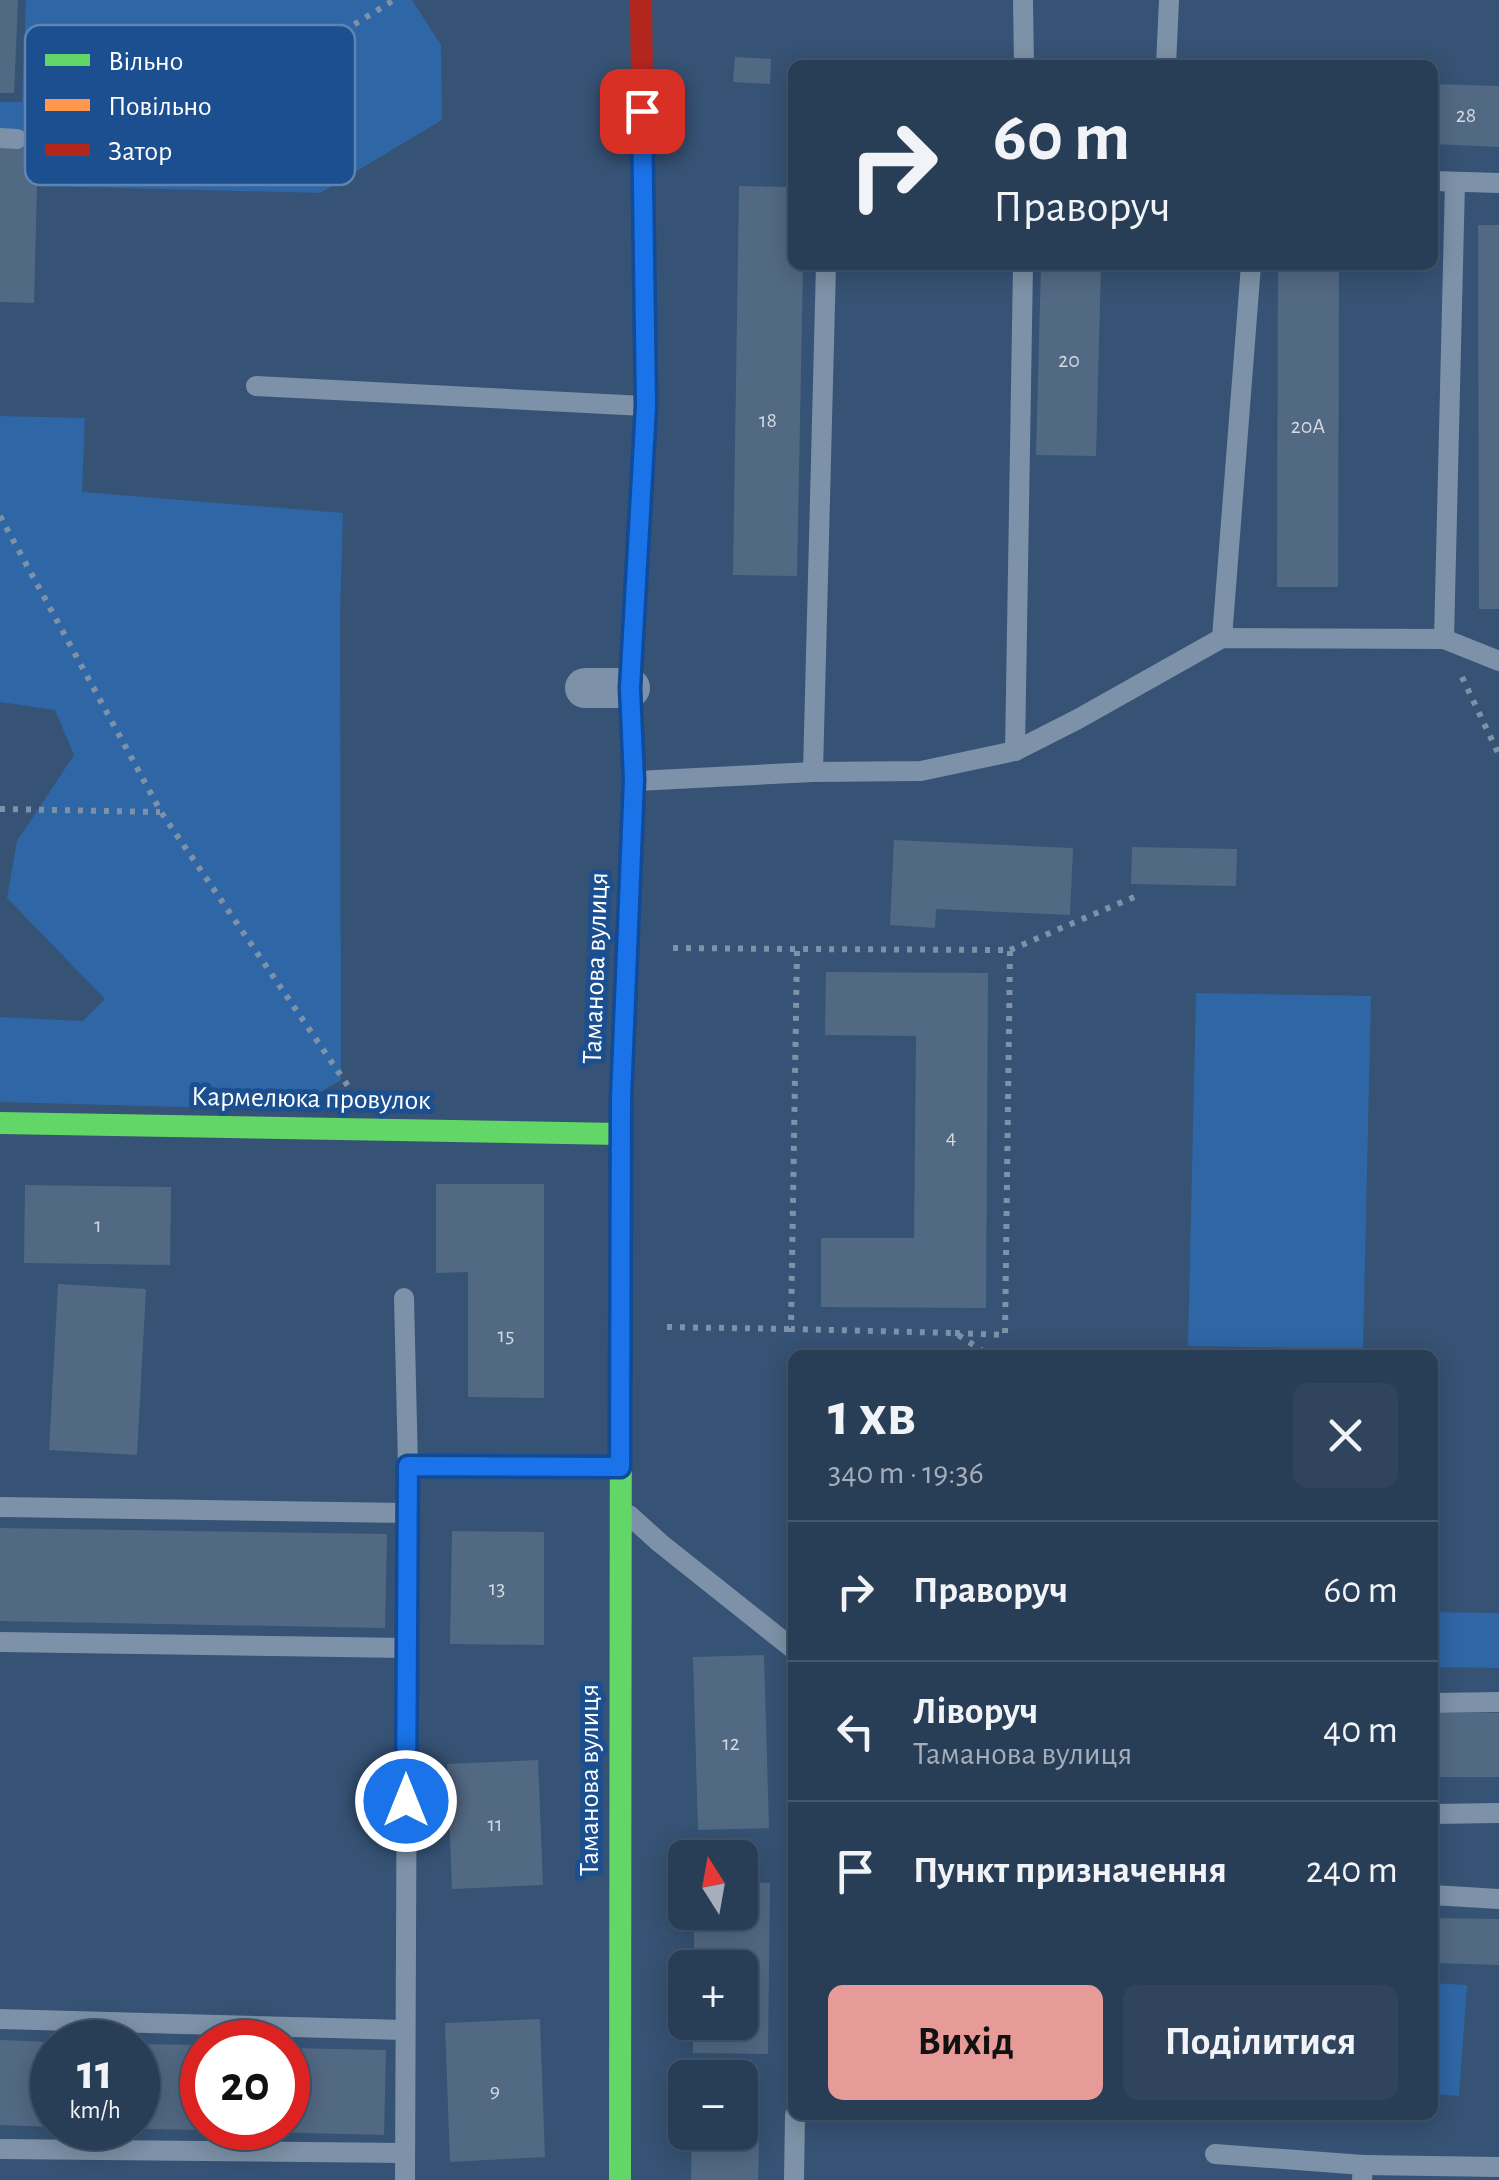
<!DOCTYPE html>
<html lang="uk">
<head>
<meta charset="utf-8">
<style>
	body { margin:0; font-family:"Alegreya Sans",sans-serif; background:#30455d; color:#f1f3f6; height:100vh; display:flex; flex-direction:column; font-size:38px; white-space:nowrap }
	* { box-sizing:border-box; margin:0 }
	p { font-size:32px; color:#a5aeba }
	.icon { flex:none; width:55px; height:55px; fill:none; stroke:currentColor; stroke-width:2; stroke-linecap:round; stroke-linejoin:round }
	.map { position:relative; flex:1; overflow:hidden }
	.side { position:absolute; left:788px; top:1350px; width:650px; height:770px; display:flex; flex-direction:column; background:#283e57; border-radius:15px; box-shadow:0 5px 25px #0003,0 0 0 2px #44576d }
	.side>* { flex:none }
	.top-card { position:absolute; left:788px; top:60px; width:650px; height:210px; border-radius:15px; box-shadow:0 5px 25px #0003,0 0 0 2px #44576d; background:#283e57; color:#f1f3f6; overflow:hidden }
	.needle { width:65px; rotate:349deg }
	.controls { position:absolute; left:668px; top:1840px; display:grid; gap:20px }
	.controls a { display:grid; place-items:center; width:90px; height:90px; border-radius:15px; background:#283e57; box-shadow:0 5px 25px #0003,0 0 0 2px #44576d; font-size:50px }
	.speed { position:absolute; left:30px; top:2020px; display:flex; gap:20px; font-size:50px; font-weight:700; text-align:center }
	.speed>* { display:grid; place-content:center; width:130px; height:130px; border-radius:50%; background:#283e57; box-shadow:0 5px 25px #0003,0 0 0 2px #44576d; line-height:1 }
	.speed small { font-size:25px; font-weight:400 }
	.speed .limit { border:15px solid #d22; background:#fff; color:#111 }
	.pin { position:absolute; display:grid; place-items:center; width:85px; height:85px; color:#fff; margin:-42px; border-radius:20px; box-shadow:0 5px 15px #0006 }
	.me { position:absolute; width:110px; margin:-55px; rotate:0deg; stroke-linejoin:round; filter:drop-shadow(0 0 8px #0008) }
	.turn { display:flex; align-items:center; gap:35px; height:210px; padding:0 40px; font-size:45px }
	.turn .icon { width:130px; height:130px; stroke-width:2.5 }
	.turn b { display:block; font-size:70px; line-height:85px }
	.round { display:grid; place-items:center; flex:none; width:105px; height:105px; border-radius:15px; background:#30455d }
	.head { display:flex; align-items:center; justify-content:space-between; height:170px; padding:0 40px }
	h1 { font-size:60px; font-weight:700; line-height:75px }
	.primary-button { display:flex; gap:20px; margin-top:auto; padding:20px 40px }
	.primary-button a { flex:1; height:115px; border-radius:15px; background:#e69b98; color:#111; font-size:40px; font-weight:700; line-height:115px; text-align:center }
	.primary-button a+a { background:#30455d; color:#f1f3f6 }
	ul { padding:0; list-style:none }
	li { display:flex; align-items:center; gap:30px; height:140px; padding:0 40px; border-top:2px solid #44576d }
	li div { flex:1 }
	li b { display:block; font-size:38px }
	li em { font-style:normal }
	.map>svg:first-child { display:block }
	.green { fill:#2f66a5 }
	.building { fill:#526984 }
	.lines { fill:none; stroke-linecap:round; stroke-linejoin:round }
	.path { stroke:#7d92a8; stroke-width:6; stroke-dasharray:5 8; stroke-linecap:butt }
	.lane { stroke:#7d92a8; stroke-width:20 }
	.street { stroke:#7d92a8; stroke-width:40 }
	.fast { stroke:#63d668; stroke-width:22 }
	.slow { stroke:#ff974d; stroke-width:22 }
	.jam { stroke:#b3261e; stroke-width:22 }
	.route-casing { stroke:#114b97; stroke-width:25 }
	.route { stroke:#1a73e8; stroke-width:18 }
	.labels { text-anchor:middle; dominant-baseline:central; stroke-width:10; stroke-linejoin:round; paint-order:stroke }
	.number-label { font-size:22px; fill:#d4dae0 }
	.street-label { font-size:28px; fill:#fff; stroke:#1b4f8f }
	.key { fill:#1b4f8f; stroke:#5f84b1; stroke-width:2.5 }
	.key-label { font-size:28px; fill:#fff }
</style>
</head>
<body>
<div class="map">
<svg width="1499" height="2180" viewBox="0 0 1499 2180">
	<rect width="100%" height="100%" fill="#365274"/>
	<g class="green">
		<polygon points="26,0 412,0 441,45 442,120 320,193 0,185 0,102 22,102"/>
		<polygon points="0,416 85,418 82,492 343,513 340,614 341,1080 289,1110 0,1102 0,1017 83,1021 105,999 7,898 17,841 74,755 55,710 0,702"/>
		<polygon points="1196,993 1371,996 1363,1349 1188,1346"/>
		<polygon points="1433,1612 1499,1613 1499,1668 1433,1667"/>
		<polygon points="1432,1983 1467,1985 1459,2096 1433,2094"/>
	</g>
	<g class="building">
		<polygon points="0,0 18,0 14,93 0,93"/>
		<polygon points="735,57 771,59 770,84 733,82"/>
		<polygon points="1432,84 1499,86 1499,147 1432,144"/>
		<polygon points="0,148 38,149 34,303 0,302"/>
		<polygon points="739,186 792,187 792,265 803,265 797,576 733,575"/>
		<polygon points="1478,225 1499,225 1499,609 1479,609"/>
		<polygon points="1041,265 1101,265 1096,456 1036,455"/>
		<polygon points="1278,265 1339,265 1338,587 1277,587"/>
		<polygon points="894,840 1073,848 1070,915 936,909 935,928 890,925"/>
		<polygon points="1132,847 1237,849 1236,886 1131,884"/>
		<polygon points="826,972 988,973 986,1308 821,1307 821,1238 914,1238 916,1036 825,1035"/>
		<polygon points="436,1184 544,1184 544,1398 468,1397 468,1272 436,1273"/>
		<polygon points="25,1185 171,1187 170,1265 24,1263"/>
		<polygon points="58,1284 146,1289 137,1455 49,1450"/>
		<polygon points="0,1528 387,1534 385,1628 0,1621"/>
		<polygon points="452,1531 544,1532 544,1645 450,1644"/>
		<polygon points="764,1655 769,1828 698,1830 693,1657"/>
		<rect x="1432" y="1713" width="67" height="64"/>
		<polygon points="538,1760 543,1885 452,1889 447,1764"/>
		<polygon points="740,1882 770,1883 768,2054 693,2053 693,2022 740,2022 740,1968 694,1968 694,1912 740,1912"/>
		<polygon points="1432,1918 1499,1919 1499,1965 1432,1963"/>
		<polygon points="540,2019 545,2157 450,2162 445,2023"/>
		<polygon points="0,2040 52,2042 52,2127 0,2125"/>
		<polygon points="138,2044 202,2045 202,2130 138,2129"/>
		<polygon points="288,2048 386,2050 384,2135 221,2131 221,2128 288,2128"/>
		<polygon points="740,2107 760,2107 758,2180 691,2180 692,2132 740,2132"/>
	</g>
	<g class="lines">
		<g class="path">
			<polyline points="31,164 120,168 394,0"/>
			<polyline points="0,516 161,812 348,1086"/>
			<polyline points="1462,677 1499,755"/>
			<polyline points="0,809 160,812"/>
			<polyline points="673,948 797,949"/>
			<polyline points="1010,950 1141,894"/>
			<polyline points="667,1327 791,1329"/>
			<polyline points="955,1333 1005,1335 1010,950 797,949 791,1329 955,1333 989,1355"/>
		</g>
		<g class="lane">
			<polyline points="1023,0 1024,65"/>
			<polyline points="1166,65 1169,0"/>
			<polyline points="0,138 17,139"/>
			<polyline points="1432,181 1499,183"/>
			<polyline points="256,386 644,406"/>
			<polyline points="1222,638 1251,265"/>
			<polyline points="1444,639 1455,182"/>
			<polyline points="1015,751 1023,265"/>
			<polyline points="813,772 826,265"/>
			<polyline points="637,781 813,772 921,771 1015,751 1078,719 1222,638 1444,639 1499,661"/>
			<polyline points="404,1298 408,1466 618,1467"/>
			<polyline points="0,1507 407,1513"/>
			<polyline points="629,1515 660,1543 792,1648"/>
			<polyline points="0,1642 407,1648"/>
			<polyline points="1432,1703 1499,1702"/>
			<polyline points="1432,1814 1499,1813"/>
			<polyline points="1432,1895 1499,1899"/>
			<polyline points="0,2019 405,2030"/>
			<polyline points="0,2149 405,2153"/>
			<polyline points="1215,2154 1363,2165 1362,2180"/>
			<polyline points="1363,2165 1499,2167"/>
			<polyline points="405,2180 408,1466"/>
			<polyline points="794,2180 795,2115"/>
		</g>
		<polyline class="street" points="585,688 630,688"/>
		<g class="fast">
			<polyline points="0,1123 620,1134"/>
			<polyline points="620,2180 621,1265"/>
		</g>
		<polyline class="slow" points="621,1265 621,1098 634,780 630,688 633,634"/>
		<polyline class="jam" points="633,634 646,406 641,0"/>
	</g>
	<g class="lines">
		<g class="route-casing">
			<polyline id="route" points="406,1801 408,1466 620,1467 621,1098 634,780 630,688 646,406 642,111"/>
		</g>
		<use href="#route" class="route"/>
	</g>
	<g class="labels">
		<g class="number-label">
			<text x="1466" y="115">28</text>
			<text x="1069" y="360">20</text>
			<text x="768" y="420">18</text>
			<text x="1308" y="426">20А</text>
			<text x="951" y="1137">4</text>
			<text x="98" y="1225">1</text>
			<text x="506" y="1335">15</text>
			<text x="497" y="1588">13</text>
			<text x="731" y="1743">12</text>
			<text x="495" y="1824">11</text>
			<text x="495" y="2090">9</text>
		</g>
		<g class="street-label">
			<text transform="translate(596 968) rotate(-88)">Таманова вулиця</text>
			<text transform="translate(311 1099) rotate(1)">Кармелюка провулок</text>
			<text transform="translate(590 1780) rotate(-90)">Таманова вулиця</text>
		</g>
	</g>
	<rect x="25" y="25" width="330" height="160" rx="15" class="key"/>
	<rect x="45" y="54" width="45" height="12" fill="#63d668"/>
	<rect x="45" y="99" width="45" height="12" fill="#ff974d"/>
	<rect x="45" y="144" width="45" height="12" fill="#b3261e"/>
	<g class="key-label">
		<text x="108" y="70">Вільно</text>
		<text x="108" y="115">Повільно</text>
		<text x="108" y="160">Затор</text>
	</g>
</svg>
<div class="controls">
<a><svg class="needle" viewBox="-14 -14 28 28"><path d="M0-13l5 13h-10z" fill="#e53935"/><path d="M0 13l5-13h-10z" fill="#a5aeba"/></svg></a>
<a>+</a>
<a>−</a>
</div>
<div class="speed"><div>11<small>km/h</small></div><div class="limit">20</div></div>
<div class="pin" style="left:642px;top:111px;background:#d93025"><svg class="icon" aria-label="arrive" viewBox="0 0 24 24"><path d="M6 21V4h12l-3 4 3 4H6"/></svg></div>
<svg class="me" style="left:406px;top:1801px" viewBox="-20 -20 40 40"><circle r="17" fill="#1a73e8" stroke="#fff" stroke-width="3"/><path d="M0-11L8 9 0 5-8 9z" fill="#fff"/></svg>
<div class="top-card">
<div class="turn"><svg class="icon" aria-label="right" viewBox="0 0 24 24"><path d="M7 20v-9h11M14 6l5 5-5 5"/></svg><div><b>60 m</b>Праворуч</div></div>
</div>
<section class="side">
<div class="head"><div><h1>1 хв</h1><p>340 m · 19:36</p></div><a class="round"><svg class="icon" aria-label="close" viewBox="0 0 24 24"><path d="M6 6l12 12M18 6L6 18"/></svg></a></div>
<ul>
<li><svg class="icon" aria-label="right" viewBox="0 0 24 24"><path d="M7 20v-9h11M14 6l5 5-5 5"/></svg><div><b>Праворуч</b></div><em>60 m</em></li>
<li><svg class="icon" aria-label="left" viewBox="0 0 24 24"><path d="M17 20v-9H6M10 6l-5 5 5 5"/></svg><div><b>Ліворуч</b><p>Таманова вулиця</p></div><em>40 m</em></li>
<li><svg class="icon" aria-label="arrive" viewBox="0 0 24 24"><path d="M6 21V4h12l-3 4 3 4H6"/></svg><div><b>Пункт призначення</b></div><em>240 m</em></li>
</ul>
<div class="primary-button"><a>Вихід</a><a>Поділитися</a></div>
</section>
</div>
</body>
</html>
